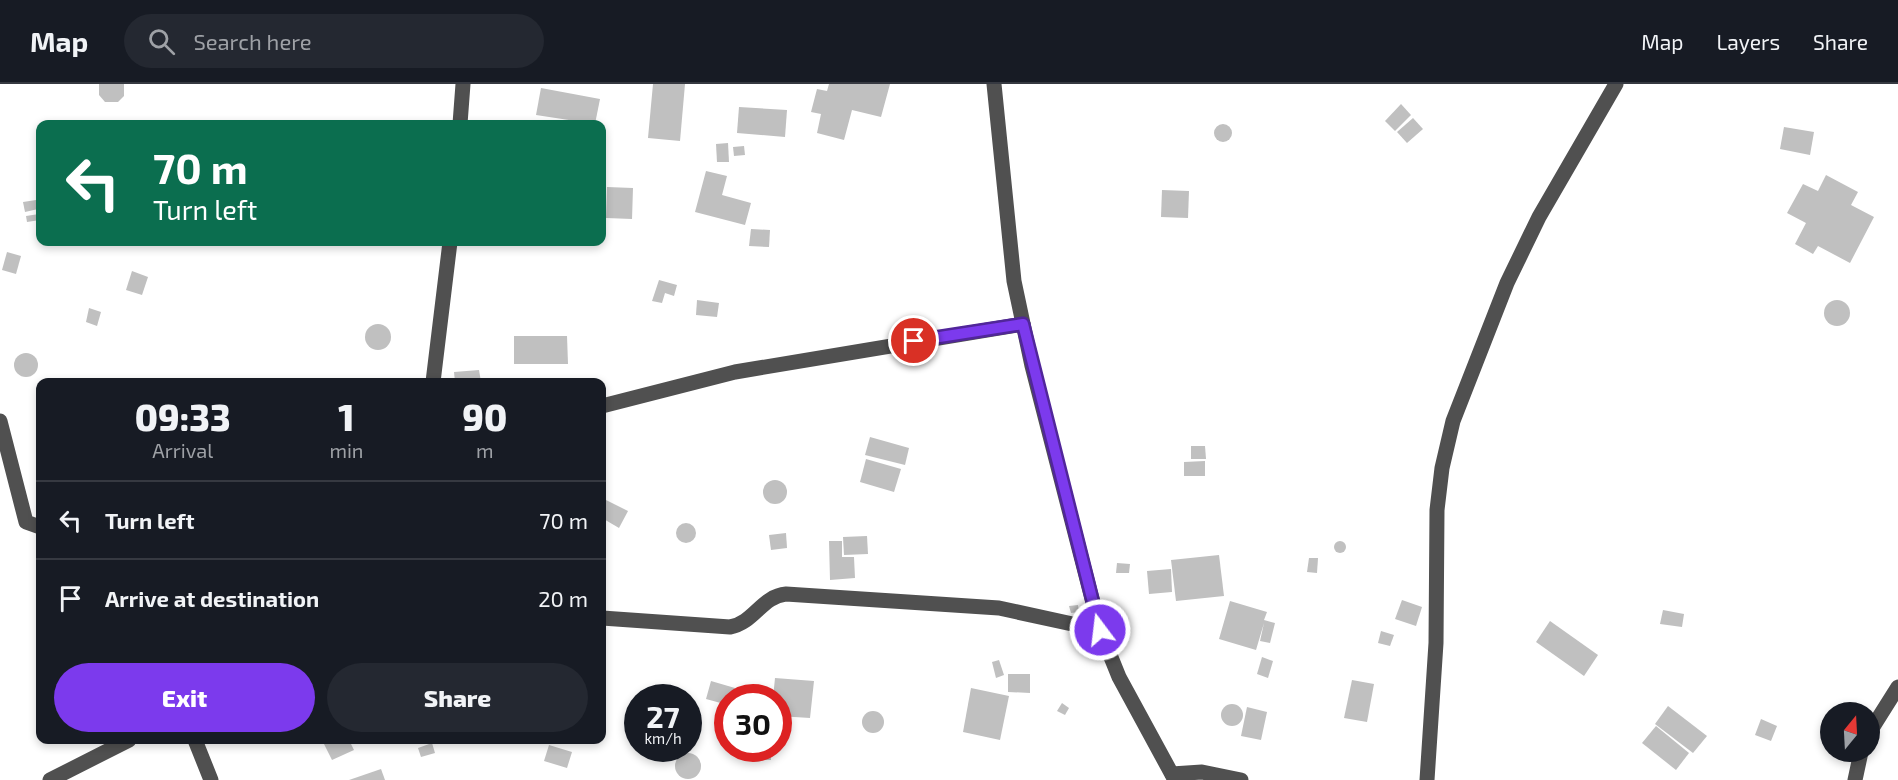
<!DOCTYPE html>
<html lang="en">
<head>
<meta charset="utf-8">
<style>
	body { margin:0; font-family:"Exo 2",sans-serif; background:#242831; color:#f1f3f6; height:100vh; display:flex; flex-direction:column; font-size:22px; white-space:nowrap }
	* { box-sizing:border-box; margin:0 }
	p { font-size:20px; color:#9ea1a6 }
	.icon { flex:none; width:33px; height:33px; fill:none; stroke:currentColor; stroke-width:2; stroke-linecap:round; stroke-linejoin:round }
	.map { position:relative; flex:1; overflow:hidden }
	.side { position:absolute; left:36px; top:294px; width:570px; height:366px; display:flex; flex-direction:column; background:#171b24; border-radius:12px; box-shadow:0 3px 9px #0003 }
	.side>* { flex:none }
	.top-card { position:absolute; left:36px; top:36px; width:570px; height:126px; border-radius:12px; box-shadow:0 3px 9px #0003; background:#0b6e4f; color:#fff; overflow:hidden }
	.needle { width:39px; rotate:18deg }
	.tools { position:absolute; left:1820px; top:618px; display:grid; gap:12px }
	.tools a { display:grid; place-items:center; width:60px; height:60px; border-radius:50%; background:#171b24; box-shadow:0 3px 9px #0003; font-size:30px }
	.speed { position:absolute; left:624px; top:600px; display:flex; gap:12px; font-size:30px; font-weight:700; text-align:center }
	.speed>* { display:grid; place-content:center; width:78px; height:78px; border-radius:50%; background:#171b24; box-shadow:0 3px 9px #0003; line-height:1 }
	.speed small { font-size:15px; font-weight:400 }
	.speed .limit { border:9px solid #d22; background:#fff; color:#111 }
	.pin { position:absolute; display:grid; place-items:center; width:51px; height:51px; color:#fff; margin:-26px; border:3px solid #fff; border-radius:50%; box-shadow:0 2px 6px #0007 }
	.me { position:absolute; width:66px; margin:-33px; rotate:345deg; stroke-linejoin:round; filter:drop-shadow(0 0 4px #0008) }
	.turn { display:flex; align-items:center; gap:21px; height:126px; padding:0 18px; font-size:27px }
	.turn .icon { width:78px; height:78px; stroke-width:2.5 }
	.turn b { display:block; font-size:42px; line-height:51px }
	.eta { display:flex; justify-content:space-evenly; align-items:center; height:102px; text-align:center }
	.eta b { font-size:36px; font-weight:800; line-height:42px }
	.primary-button { display:flex; gap:12px; margin-top:auto; padding:12px 18px }
	.primary-button a { flex:1; height:69px; border-radius:36px; background:#7c3aed; color:#fff; font-size:24px; font-weight:800; line-height:69px; text-align:center }
	.primary-button a+a { background:#242831; color:#f1f3f6 }
	ul { padding:0; list-style:none }
	li { display:flex; align-items:center; gap:18px; height:78px; padding:0 18px; border-top:2px solid #363941 }
	li div { flex:1 }
	li b { display:block; font-size:22px }
	li em { font-style:normal }
	header { display:flex; align-items:center; gap:36px; box-sizing:border-box; height:84px; padding:0 30px; background:#171b24; border-bottom:2px solid #363941 }
	header strong { font-size:28px }
	nav { display:flex; gap:33px; margin-inline-start:auto; font-size:21px }
	.search { width:420px; height:54px; background:#242831; display:flex; align-items:center; gap:15px; box-sizing:border-box; padding:0 21px; border-radius:33px; color:#9ea1a6; font-size:22px }
	.map>svg:first-child { display:block }
	.building { fill:#c0c0c0 }
	.lines { fill:none; stroke-linecap:round; stroke-linejoin:round }
	.minor { stroke:#505050; stroke-width:15 }
	.route-casing { stroke:#51269a; stroke-width:15 }
	.route { stroke:#7c3aed; stroke-width:10 }
</style>
</head>
<body>
<header>
<strong>Map</strong>
<div class="search"><svg class="icon" aria-label="search" viewBox="0 0 24 24"><circle cx="10" cy="10" r="6"/><path d="M15 15l6 6"/></svg>Search here</div>
<nav><a>Map</a><a>Layers</a><a>Share</a></nav>
</header>
<div class="map">
<svg width="1898" height="696" viewBox="0 0 1898 696">
	<rect width="100%" height="100%" fill="#fff"/>
	<g class="building">
		<polygon points="99,0 124,0 124,12 118,18 105,18 99,11"/>
		<polygon points="653,0 685,0 680,57 648,54"/>
		<polygon points="829,0 890,0 881,33 852,26 844,56 817,49 821,30 811,28 817,5 827,7"/>
		<polygon points="541,4 600,15 595,40 536,31"/>
		<polygon points="1401,20 1411,31 1395,47 1385,37"/>
		<polygon points="739,23 787,26 785,53 737,49"/>
		<polygon points="1413,34 1423,45 1407,59 1397,48"/>
		<circle cx="1223" cy="49" r="9"/>
		<polygon points="1784,43 1814,48 1810,71 1780,65"/>
		<polygon points="728,59 729,78 717,78 716,60"/>
		<polygon points="744,62 745,71 734,72 733,63"/>
		<polygon points="706,87 727,92 722,111 751,119 745,141 695,128"/>
		<polygon points="1826,91 1858,108 1851,121 1874,133 1850,179 1818,162 1813,170 1795,160 1806,139 1787,129 1803,100 1818,107"/>
		<polygon points="607,103 633,104 632,135 606,134"/>
		<polygon points="1162,106 1189,107 1188,134 1161,133"/>
		<polygon points="36,116 38,125 25,128 23,118"/>
		<polygon points="39,130 40,136 27,138 26,132"/>
		<polygon points="751,145 770,146 769,163 749,162"/>
		<polygon points="7,168 21,172 16,190 2,186"/>
		<polygon points="132,187 148,193 142,211 126,206"/>
		<polygon points="659,196 677,201 674,212 665,209 662,219 652,217"/>
		<circle cx="1837" cy="229" r="13"/>
		<polygon points="697,216 719,219 717,233 696,231"/>
		<polygon points="89,224 101,228 97,242 86,238"/>
		<circle cx="378" cy="253" r="13"/>
		<polygon points="514,252 567,252 568,280 514,280"/>
		<circle cx="26" cy="281" r="12"/>
		<polygon points="479,286 481,298 455,298 454,288"/>
		<polygon points="391,295 398,296 401,298 384,298"/>
		<polygon points="870,353 909,364 905,381 865,371"/>
		<polygon points="1191,362 1205,362 1206,375 1191,375"/>
		<polygon points="866,375 901,385 894,408 860,398"/>
		<polygon points="1205,377 1205,392 1184,392 1184,378"/>
		<circle cx="775" cy="408" r="12"/>
		<polygon points="606,416 628,427 619,444 602,434 602,425"/>
		<circle cx="686" cy="449" r="10"/>
		<polygon points="786,449 787,464 771,466 769,451"/>
		<polygon points="867,452 868,470 844,471 843,453"/>
		<circle cx="1340" cy="463" r="6"/>
		<polygon points="829,457 842,457 842,473 854,473 855,494 830,496"/>
		<polygon points="1219,471 1224,512 1176,517 1171,476"/>
		<polygon points="1309,474 1318,474 1317,489 1307,488"/>
		<polygon points="1117,479 1130,480 1129,489 1116,489"/>
		<polygon points="1171,485 1172,508 1149,510 1147,487"/>
		<polygon points="1402,516 1422,523 1416,542 1395,535"/>
		<polygon points="1230,517 1267,528 1264,536 1275,539 1270,559 1260,557 1264,539 1256,566 1219,555"/>
		<polygon points="1078,521 1079,528 1071,529 1069,522"/>
		<polygon points="1663,526 1684,530 1682,543 1660,540"/>
		<polygon points="1550,537 1598,571 1584,592 1536,558"/>
		<polygon points="1381,547 1394,551 1390,562 1378,559"/>
		<polygon points="1262,573 1273,577 1268,594 1257,590"/>
		<polygon points="999,576 1004,591 996,594 992,578"/>
		<polygon points="1008,590 1030,590 1030,609 1008,608"/>
		<polygon points="775,594 814,597 810,634 778,632 778,614 773,614"/>
		<polygon points="1352,596 1374,600 1367,638 1344,634"/>
		<polygon points="711,597 735,604 732,614 728,614 728,621 706,615"/>
		<polygon points="971,604 1009,612 1000,656 963,648"/>
		<polygon points="1062,619 1069,624 1065,631 1057,627"/>
		<circle cx="1232" cy="631" r="11"/>
		<polygon points="1668,622 1707,652 1693,669 1655,640"/>
		<polygon points="1247,623 1267,628 1261,656 1241,652"/>
		<circle cx="873" cy="638" r="11"/>
		<polygon points="1761,635 1777,642 1771,657 1755,651"/>
		<polygon points="1656,642 1689,669 1676,686 1642,659"/>
		<polygon points="322,656 349,656 354,666 332,676"/>
		<polygon points="432,659 435,669 421,673 418,664"/>
		<polygon points="549,661 572,668 567,684 544,677"/>
		<rect x="764" y="664" width="7" height="12"/>
		<polygon points="754,665 760,665 761,677 754,678"/>
		<circle cx="688" cy="682" r="13"/>
		<polygon points="381,685 385,696 349,696"/>
	</g>
	<g class="lines">
		<g class="minor">
			<polyline points="994,0 1014,197 1032,282 1100,546 1119,593 1175,696"/>
			<polyline points="460,40 463,0"/>
			<polyline points="433,298 450,158"/>
			<polyline points="602,322 735,288 1023,240"/>
			<polyline points="0,337 26,438 40,443"/>
			<path d="M 602,534 L 730,543 C 754,539 762,512 786,510 L 999,524 L 1100,546"/>
			<polyline points="1869,649 1898,603"/>
			<polyline points="195,656 211,696"/>
			<polyline points="1172,690 1202,688 1241,696"/>
			<polyline points="50,696 129,656"/>
			<polyline points="1427,696 1436,559 1437,426 1442,384 1453,337 1507,199 1539,133 1616,0"/>
			<polyline points="1855,696 1861,668"/>
		</g>
	</g>
	<g class="lines">
		<g class="route-casing">
			<polyline id="route" points="914,257 1023,240 1100,546"/>
		</g>
		<use href="#route" class="route"/>
	</g>
</svg>
<div class="tools">
<a><svg class="needle" viewBox="-14 -14 28 28"><path d="M0-13l5 13h-10z" fill="#e53935"/><path d="M0 13l5-13h-10z" fill="#9ea1a6"/></svg></a>
</div>
<div class="speed"><div>27<small>km/h</small></div><div class="limit">30</div></div>
<div class="pin" style="left:914px;top:257px;background:#d93025"><svg class="icon" aria-label="arrive" viewBox="0 0 24 24"><path d="M6 21V4h12l-3 4 3 4H6"/></svg></div>
<svg class="me" style="left:1100px;top:546px" viewBox="-20 -20 40 40"><circle r="17" fill="#7c3aed" stroke="#fff" stroke-width="3"/><path d="M0-11L8 9 0 5-8 9z" fill="#fff"/></svg>
<div class="top-card">
<div class="turn"><svg class="icon" aria-label="left" viewBox="0 0 24 24"><path d="M17 20v-9H6M10 6l-5 5 5 5"/></svg><div><b>70 m</b>Turn left</div></div>
</div>
<section class="side">
<div class="eta">
<div><b>09:33</b><p>Arrival</p></div>
<div><b>1</b><p>min</p></div>
<div><b>90</b><p>m</p></div>
</div>
<ul>
<li><svg class="icon" aria-label="left" viewBox="0 0 24 24"><path d="M17 20v-9H6M10 6l-5 5 5 5"/></svg><div><b>Turn left</b></div><em>70 m</em></li>
<li><svg class="icon" aria-label="arrive" viewBox="0 0 24 24"><path d="M6 21V4h12l-3 4 3 4H6"/></svg><div><b>Arrive at destination</b></div><em>20 m</em></li>
</ul>
<div class="primary-button"><a>Exit</a><a>Share</a></div>
</section>
</div>
</body>
</html>
